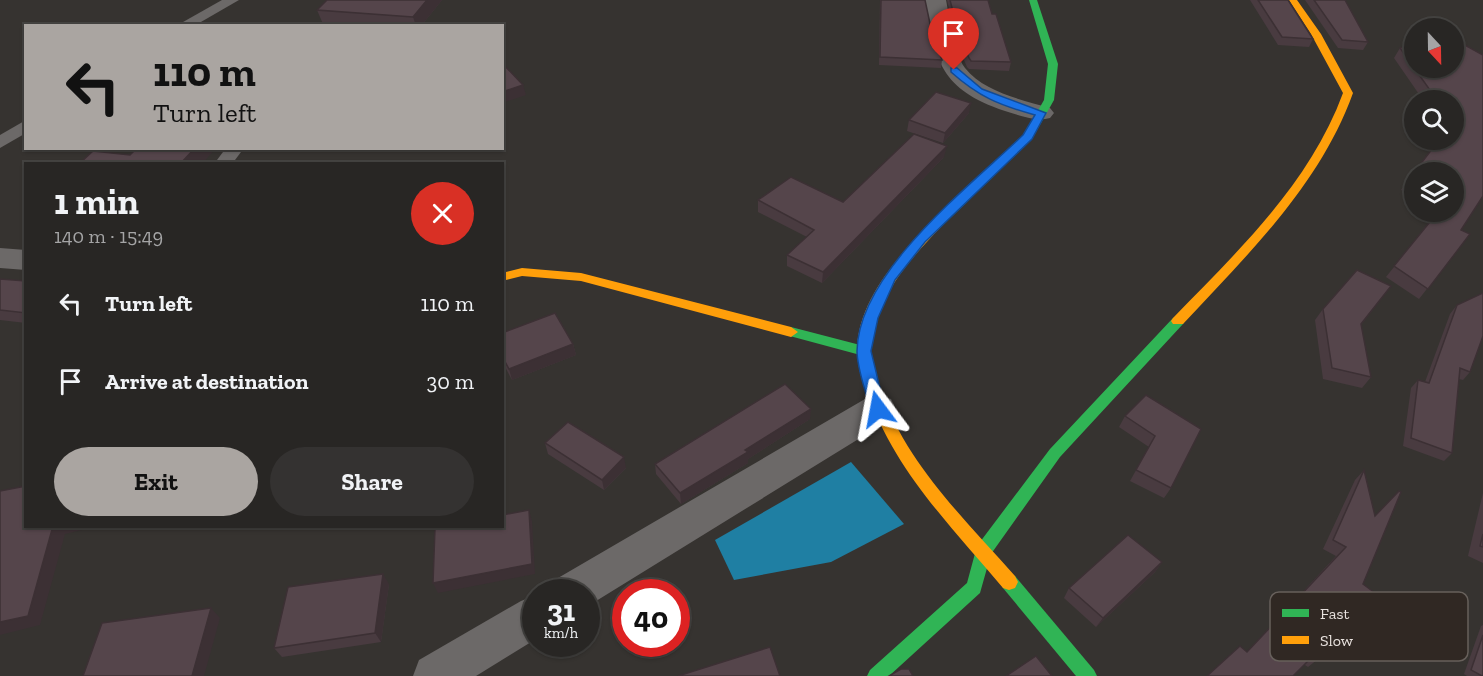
<!DOCTYPE html>
<html lang="en">
<head>
<meta charset="utf-8">
<style>
	body { margin:0; font-family:"Zilla Slab",serif; background:#343231; color:#f1f3f6; height:100vh; display:flex; flex-direction:column; font-size:22px; white-space:nowrap }
	* { box-sizing:border-box; margin:0 }
	p { font-size:20px; color:#a5a5a6 }
	.icon { flex:none; width:33px; height:33px; fill:none; stroke:currentColor; stroke-width:2; stroke-linecap:round; stroke-linejoin:round }
	.map { position:relative; flex:1; overflow:hidden }
	.side { position:absolute; left:24px; top:162px; width:480px; height:366px; display:flex; flex-direction:column; background:#282624; border-radius:0px; box-shadow:0 2px 4px #0004,0 0 0 2px #444341 }
	.side>* { flex:none }
	.top-card { position:absolute; left:24px; top:24px; width:480px; height:126px; border-radius:0px; box-shadow:0 2px 4px #0004,0 0 0 2px #444341; background:#aaa5a1; color:#111; overflow:hidden }
	.needle { width:39px; rotate:158deg }
	.fabs { position:absolute; left:1404px; top:18px; display:grid; gap:12px }
	.fabs a { display:grid; place-items:center; width:60px; height:60px; border-radius:50%; background:#282624; box-shadow:0 2px 4px #0004,0 0 0 2px #444341; font-size:30px }
	.speed { position:absolute; left:522px; top:579px; display:flex; gap:12px; font-size:30px; font-weight:700; text-align:center }
	.speed>* { display:grid; place-content:center; width:78px; height:78px; border-radius:50%; background:#282624; box-shadow:0 2px 4px #0004,0 0 0 2px #444341; line-height:1 }
	.speed small { font-size:15px; font-weight:400 }
	.speed .limit { border:9px solid #d22; background:#fff; color:#111 }
	.pin { position:absolute; display:grid; place-items:center; width:51px; height:51px; color:#fff; margin:-62px -26px; border-radius:50% 50% 50% 0; rotate:-45deg; box-shadow:0 0 6px #0007 }
	.pin .icon { rotate:45deg }
	.me { position:absolute; width:66px; margin:-33px; rotate:347deg; stroke-linejoin:round; filter:drop-shadow(0 0 4px #0008) }
	.turn { display:flex; align-items:center; gap:21px; height:126px; padding:0 30px; font-size:27px }
	.turn .icon { width:78px; height:78px; stroke-width:2.5 }
	.turn b { display:block; font-size:42px; line-height:51px }
	.round { display:grid; place-items:center; flex:none; width:63px; height:63px; border-radius:32px; background:#343231 }
	.summary { display:flex; align-items:center; justify-content:space-between; height:102px; padding:0 30px }
	h1 { font-size:36px; font-weight:800; line-height:45px }
	.primary-button { display:flex; gap:12px; margin-top:auto; padding:12px 30px }
	.primary-button a { flex:1; height:69px; border-radius:36px; background:#aaa5a1; color:#111; font-size:24px; font-weight:800; line-height:69px; text-align:center }
	.primary-button a+a { background:#343231; color:#f1f3f6 }
	ul { padding:0; list-style:none }
	li { display:flex; align-items:center; gap:18px; height:78px; padding:0 30px }
	li div { flex:1 }
	li b { display:block; font-size:22px }
	li em { font-style:normal }
	.map>svg:first-child { display:block }
	.water { fill:#1f7fa3 }
	.lines { fill:none; stroke-linecap:round; stroke-linejoin:round }
	.lane { fill:#6c6968; fill-rule:evenodd }
	.street { fill:#6c6968; fill-rule:evenodd }
	.fast { fill:#30b455; fill-rule:evenodd }
	.slow { fill:#ff9f0a; fill-rule:evenodd }
	.wall { fill:#493b40 }
	.shaded-wall { fill:#3c3034 }
	.building { fill:#55454b; stroke:#3c3034; stroke-width:1.5 }
	.route { fill:#1a73e8; stroke:#114b97; stroke-width:1.5 }
	.key { fill:#302823; stroke:#67605b; stroke-width:1.5 }
	.key-label { font-size:16px; fill:#e8e2de }
</style>
</head>
<body>
<div class="map">
<svg width="1483" height="676" viewBox="0 0 1483 676">
	<rect width="100%" height="100%" fill="#363330"/>
	<polygon class="water" points="851,462 904,524 831,562 734,580 715,540"/>
	<g class="lines">
		<g class="lane">
			<polygon points="222,0 239,0 194,26 176,26"/>
			<polygon points="26,120 26,133 0,148 0,135"/>
			<polygon points="226,148 244,148 232,164 214,164"/>
		</g>
		<g class="street">
			<path d="M 924,0 L 946,0 C 950,20 953,51 965,68 C 984,92 1022,100 1050,108 L 1054,113 L 1050,118 C 1035,122 1019,115 1005,111 C 940,89 936,62 924,0 Z"/>
			<polygon points="0,248 26,250 26,270 0,268"/>
			<polygon points="878,395 891,399 896,409 891,419 588,606 586,592 552,592 558,578 865,399"/>
			<polygon points="536,595 536,639 476,676 413,676 419,660 521,601"/>
		</g>
		<g class="fast">
			<polygon points="1029,0 1037,0 1058,64 1054,100 1032,139 940,228 932,228 930,225 932,222 1024,135 1044,100 1048,64"/>
			<polygon points="1178,316 1183,318 1185,321 1183,324 1060,457 991,554 980,593 889,676 867,676 870,670 967,583 977,546 1050,449 1173,318"/>
			<polygon points="791,327 864,346 869,347 871,351 869,355 864,356 786,335 784,332 786,329"/>
			<polygon points="1009,574 1015,576 1094,670 1097,676 1076,676 1003,588 1000,582 1003,576"/>
		</g>
		<g class="slow">
			<path d="M 1289,0 L 1297,0 L 1321,34 L 1353,93 C 1320,185 1248,254 1183,324 L 1173,324 L 1171,321 L 1173,318 C 1239,250 1310,183 1343,93 L 1311,34 Z"/>
			<path d="M 936,221 L 940,222 L 942,225 L 940,228 C 908,261 874,300 871,348 C 870,361 876,376 880,388 C 906,464 964,518 1015,576 L 1018,582 L 1015,588 L 1009,590 L 1003,588 C 951,526 892,468 867,390 C 863,378 857,363 857,350 C 858,300 899,255 932,222 Z"/>
			<polygon points="522,268 581,273 791,327 798,332 791,337 581,281 522,276 502,281 502,273"/>
		</g>
	</g>
	<g class="wall">
		<polygon points="442,0 421,26 344,26 323,24 317,10"/>
		<polygon points="880,0 925,0 932,33 942,60 941,68 879,65"/>
		<polygon points="947,0 988,0 992,14 1011,62 1009,71 969,69 967,67 957,44"/>
		<polygon points="1250,0 1288,0 1313,39 1309,47 1278,45"/>
		<polygon points="1305,0 1345,0 1368,42 1363,50 1338,48"/>
		<polygon points="1454,39 1483,55 1483,196 1461,230 1470,234 1419,299 1386,277 1438,212 1454,212 1454,172 1414,172 1414,195 1401,190 1439,140 1454,140 1454,100 1423,100 1394,58 1400,48 1414,45 1414,68 1454,68"/>
		<polygon points="969,113 943,143 907,131 909,120"/>
		<polygon points="944,157 822,283 787,266 787,255 807,237 758,212 758,200 843,202"/>
		<polygon points="0,279 26,281 26,323 0,320"/>
		<polygon points="1391,286 1361,325 1371,377 1362,388 1323,379 1315,320 1323,309"/>
		<polygon points="1457,305 1470,372 1463,380 1459,379 1452,453 1444,461 1403,446 1411,388 1418,380 1425,382 1450,314"/>
		<polygon points="502,333 573,344 576,355 512,380 502,361"/>
		<polygon points="1125,416 1201,429 1171,488 1164,498 1130,481 1149,447 1119,427"/>
		<polygon points="810,419 748,459 748,463 681,504 656,474 655,464"/>
		<polygon points="545,443 626,468 604,490 548,454"/>
		<polygon points="1364,470 1318,659 1308,667 1305,665 1247,652 1336,556 1323,549 1355,480"/>
		<polygon points="1483,493 1483,563 1468,556"/>
		<polygon points="1162,562 1155,572 1096,627 1064,598 1069,588"/>
		<polygon points="389,584 381,642 282,657 274,648"/>
		<polygon points="1483,625 1483,676 1467,676 1464,674 1481,626"/>
	</g>
	<g class="shaded-wall">
		<polygon points="427,0 442,0 421,26 416,26 413,17"/>
		<polygon points="523,85 526,95 502,103 502,92"/>
		<polygon points="971,103 969,113 943,143 945,133"/>
		<polygon points="947,146 944,157 822,283 823,272"/>
		<polygon points="195,148 216,148 202,164 180,164"/>
		<polygon points="573,344 576,355 512,380 509,369"/>
		<polygon points="811,409 810,419 748,459 748,463 681,504 680,493 745,450"/>
		<polygon points="624,457 626,468 604,490 602,480"/>
		<polygon points="529,510 532,521 535,574 438,593 433,583"/>
		<polygon points="53,526 98,526 65,534 40,625 0,635 0,622"/>
		<polygon points="1162,562 1155,572 1096,627 1103,618"/>
		<polygon points="383,574 389,584 381,642 375,633"/>
		<polygon points="211,608 220,618 204,676 192,676"/>
	</g>
	<g class="building">
		<polygon points="327,0 427,0 413,17 317,10"/>
		<polygon points="881,0 925,0 932,33 942,60 880,57"/>
		<polygon points="950,0 988,0 992,14 996,14 1011,62 971,61 969,58 959,35"/>
		<polygon points="1258,0 1288,0 1313,39 1282,37"/>
		<polygon points="1314,0 1345,0 1368,42 1342,40"/>
		<polygon points="1454,39 1483,55 1483,196 1461,230 1470,234 1428,289 1394,266 1438,212 1454,212 1454,172 1414,172 1414,182 1409,179 1439,140 1454,140 1454,100 1437,100 1400,48 1414,45 1414,68 1454,68"/>
		<polygon points="502,63 523,85 502,92"/>
		<polygon points="936,92 971,103 945,133 909,120"/>
		<polygon points="914,134 947,146 823,272 787,255 814,230 758,200 791,177 843,202"/>
		<polygon points="137,148 195,148 180,164 79,164 93,151 130,155"/>
		<polygon points="1357,270 1391,286 1361,324 1371,377 1332,368 1323,309"/>
		<polygon points="0,279 26,281 26,313 0,310"/>
		<polygon points="1483,293 1483,336 1470,372 1460,368 1452,453 1411,438 1418,380 1429,383 1457,305"/>
		<polygon points="555,313 573,344 509,369 502,356 502,333"/>
		<polygon points="785,384 811,409 745,450 748,452 680,493 655,464"/>
		<polygon points="1146,395 1201,429 1171,488 1136,470 1155,436 1125,416"/>
		<polygon points="568,422 624,457 602,480 545,443"/>
		<polygon points="1364,470 1375,516 1399,491 1401,492 1363,584 1375,593 1318,659 1314,655 1293,676 1207,676 1240,646 1247,652 1346,547 1333,540"/>
		<polygon points="26,486 26,526 53,526 28,616 0,622 0,491"/>
		<polygon points="529,510 532,564 433,583 435,528 441,526 502,526 502,515"/>
		<polygon points="1483,534 1483,547 1480,546"/>
		<polygon points="1128,535 1162,562 1103,618 1069,588"/>
		<polygon points="383,574 375,633 274,648 288,587"/>
		<polygon points="211,608 192,676 83,676 102,623"/>
		<polygon points="1483,635 1483,676 1482,676 1471,670"/>
		<polygon points="770,647 780,676 678,676"/>
		<polygon points="1036,656 1052,676 1006,676"/>
		<polygon points="901,669 909,669 913,676 889,676"/>
	</g>
	<path class="route" d="M 951,68 L 957,68 L 982,89 L 1046,113 L 1032,139 L 925,242 L 895,280 L 878,318 L 871,351 L 885,409 L 878,415 L 870,409 C 866,391 857,369 857,351 C 858,272 970,186 1023,135 L 1035,115 C 999,105 979,97 951,72 Z"/>
	<rect x="1270" y="592" width="198" height="69" rx="9" class="key"/>
	<rect x="1282" y="609" width="27" height="8" fill="#30b455"/>
	<rect x="1282" y="636" width="27" height="8" fill="#ff9f0a"/>
	<g class="key-label">
		<text x="1320" y="619">Fast</text>
		<text x="1320" y="646">Slow</text>
	</g>
</svg>
<div class="fabs">
<a><svg class="needle" viewBox="-14 -14 28 28"><path d="M0-13l5 13h-10z" fill="#e53935"/><path d="M0 13l5-13h-10z" fill="#a5a5a6"/></svg></a>
<a><svg class="icon" aria-label="search" viewBox="0 0 24 24"><circle cx="10" cy="10" r="6"/><path d="M15 15l6 6"/></svg></a>
<a><svg class="icon" aria-label="layers" viewBox="0 0 24 24"><path d="M12 4l9 5-9 5-9-5zM3 14l9 5 9-5"/></svg></a>
</div>
<div class="speed"><div>31<small>km/h</small></div><div class="limit">40</div></div>
<div class="pin" style="left:954px;top:70px;background:#d93025"><svg class="icon" aria-label="arrive" viewBox="0 0 24 24"><path d="M6 21V4h12l-3 4 3 4H6"/></svg></div>
<svg class="me" style="left:878px;top:409px" viewBox="-20 -20 40 40"><path d="M0-17L14 15 0 8-14 15z" fill="#1a73e8" stroke="#fff" stroke-width="4"/></svg>
<div class="top-card">
<div class="turn"><svg class="icon" aria-label="left" viewBox="0 0 24 24"><path d="M17 20v-9H6M10 6l-5 5 5 5"/></svg><div><b>110 m</b>Turn left</div></div>
</div>
<section class="side">
<div class="summary"><div><h1>1 min</h1><p>140 m · 15:49</p></div><a class="round" style="background:#d93025;color:#fff"><svg class="icon" aria-label="close" viewBox="0 0 24 24"><path d="M6 6l12 12M18 6L6 18"/></svg></a></div>
<ul>
<li><svg class="icon" aria-label="left" viewBox="0 0 24 24"><path d="M17 20v-9H6M10 6l-5 5 5 5"/></svg><div><b>Turn left</b></div><em>110 m</em></li>
<li><svg class="icon" aria-label="arrive" viewBox="0 0 24 24"><path d="M6 21V4h12l-3 4 3 4H6"/></svg><div><b>Arrive at destination</b></div><em>30 m</em></li>
</ul>
<div class="primary-button"><a>Exit</a><a>Share</a></div>
</section>
</div>
</body>
</html>
